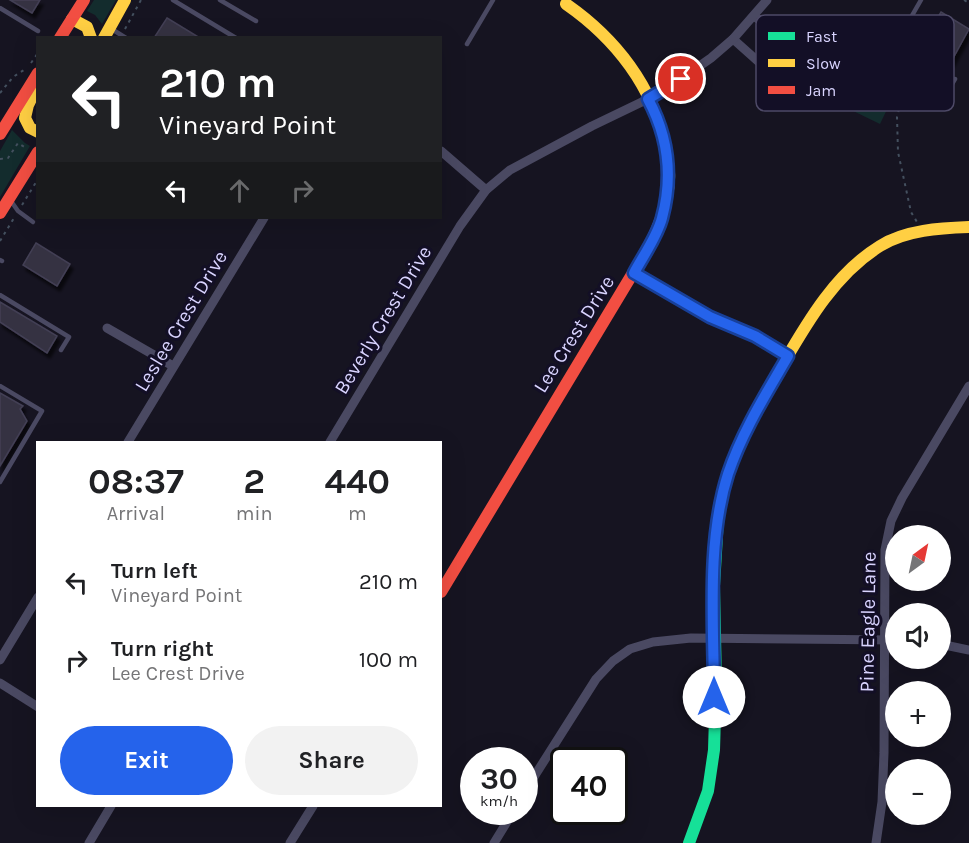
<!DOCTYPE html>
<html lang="en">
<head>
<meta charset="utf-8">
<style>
	body { margin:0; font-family:Karla,sans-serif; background:#f2f2f2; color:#202124; height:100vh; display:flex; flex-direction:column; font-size:22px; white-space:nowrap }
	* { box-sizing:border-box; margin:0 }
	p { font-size:20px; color:#757577 }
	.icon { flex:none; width:33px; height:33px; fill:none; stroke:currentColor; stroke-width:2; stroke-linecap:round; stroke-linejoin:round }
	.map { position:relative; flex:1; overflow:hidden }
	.details { position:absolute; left:36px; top:441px; width:406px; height:366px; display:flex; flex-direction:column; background:#fff; border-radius:0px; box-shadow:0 6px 24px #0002 }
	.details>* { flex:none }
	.top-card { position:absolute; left:36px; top:36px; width:406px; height:183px; border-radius:0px; box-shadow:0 6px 24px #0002; background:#202124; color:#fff; overflow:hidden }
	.needle { width:39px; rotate:33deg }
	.fabs { position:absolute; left:885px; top:525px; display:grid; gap:12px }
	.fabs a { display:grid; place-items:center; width:66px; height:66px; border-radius:50%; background:#fff; box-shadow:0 6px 24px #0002; font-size:30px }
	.speed { position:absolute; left:460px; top:747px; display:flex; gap:12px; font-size:30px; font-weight:700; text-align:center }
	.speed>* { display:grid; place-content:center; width:78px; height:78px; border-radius:50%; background:#fff; box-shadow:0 6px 24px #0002; line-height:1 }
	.speed small { font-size:15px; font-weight:400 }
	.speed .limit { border:3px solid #111; border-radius:9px; background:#fff; color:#111 }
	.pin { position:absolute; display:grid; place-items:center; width:51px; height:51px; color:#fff; margin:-26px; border:3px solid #fff; border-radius:50%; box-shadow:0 2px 6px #0007 }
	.me { position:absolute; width:66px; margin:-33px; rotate:0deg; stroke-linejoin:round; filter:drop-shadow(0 0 4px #0008) }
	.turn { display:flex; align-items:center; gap:21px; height:126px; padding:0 24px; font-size:27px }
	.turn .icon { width:78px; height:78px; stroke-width:2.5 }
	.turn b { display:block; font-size:42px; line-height:51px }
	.lanes { display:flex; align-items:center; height:57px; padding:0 24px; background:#0003; justify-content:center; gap:30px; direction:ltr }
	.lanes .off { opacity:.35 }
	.eta { display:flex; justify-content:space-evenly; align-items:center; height:102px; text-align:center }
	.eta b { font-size:36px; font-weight:700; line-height:42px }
	.cta { display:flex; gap:12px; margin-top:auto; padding:12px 24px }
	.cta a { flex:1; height:69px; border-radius:36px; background:#2563eb; color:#fff; font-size:24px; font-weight:700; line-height:69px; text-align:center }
	.cta a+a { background:#f2f2f2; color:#202124 }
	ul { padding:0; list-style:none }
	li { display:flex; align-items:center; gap:18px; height:78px; padding:0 24px }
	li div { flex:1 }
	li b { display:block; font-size:22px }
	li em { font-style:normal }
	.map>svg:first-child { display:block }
	.green { fill:#132c2d }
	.building { fill:#343243; stroke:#433f54; stroke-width:1.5; filter:url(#shadow) }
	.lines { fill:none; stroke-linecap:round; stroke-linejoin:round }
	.path { stroke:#44505f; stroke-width:2; stroke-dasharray:3 4.5; stroke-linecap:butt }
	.lane { stroke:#4a4962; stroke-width:4.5 }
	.street { stroke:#4a4962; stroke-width:9 }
	.fast { stroke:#16e098; stroke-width:12 }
	.slow { stroke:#ffcf43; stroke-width:12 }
	.jam { stroke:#f24e42; stroke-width:12 }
	.route-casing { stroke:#184099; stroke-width:15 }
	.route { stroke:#2563eb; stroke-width:10 }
	.labels { text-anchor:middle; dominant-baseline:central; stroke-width:6; stroke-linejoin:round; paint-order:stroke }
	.street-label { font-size:20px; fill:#d9d4ff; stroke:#130f26 }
	.key { fill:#130f26; stroke:#4e4a67; stroke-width:1.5 }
	.key-label { font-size:16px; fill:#d9d4ff }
</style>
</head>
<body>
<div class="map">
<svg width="969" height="843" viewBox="0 0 969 843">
	<defs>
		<filter id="shadow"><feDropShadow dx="3" dy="5" stdDeviation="1.5" flood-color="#0009"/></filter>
	</defs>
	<rect width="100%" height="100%" fill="#161421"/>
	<g class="green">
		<polygon points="94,0 116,0 102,24 95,15 87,11"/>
		<polygon points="856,82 892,99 880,124 845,107"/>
		<polygon points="12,130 25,143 30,146 0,197 0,151"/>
	</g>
	<g class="building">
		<polygon points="10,0 40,0 32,13"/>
		<polygon points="941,12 969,29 951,62 940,55 938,59 920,48"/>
		<polygon points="167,18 200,38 154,38"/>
		<polygon points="36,243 70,264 57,286 23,265"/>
		<polygon points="0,302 57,336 47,353 0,322"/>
		<polygon points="0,393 23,406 20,409 27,421 0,466"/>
	</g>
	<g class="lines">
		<g class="path">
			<polyline points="964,0 969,3"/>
			<polyline points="125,29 141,0"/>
			<polyline points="31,63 38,53"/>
			<polyline points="906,80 897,117 898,152 911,212 917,222"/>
			<polyline points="0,93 13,77 27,68"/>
			<polyline points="0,159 8,158 18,143 26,148"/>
			<polyline points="22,205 38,179"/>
			<polyline points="0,241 14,218"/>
		</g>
		<g class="lane">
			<polyline points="173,0 236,38"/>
			<polyline points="220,0 256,21"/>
			<polyline points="921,0 887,59 946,94 955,79"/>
			<polyline points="0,8 38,31"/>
			<polyline points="110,28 126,38"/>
			<polyline points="467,44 493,0"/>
			<polyline points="11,201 18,211 33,222"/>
			<polyline points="0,260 2,261"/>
			<polyline points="0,295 69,337 61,350"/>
			<polyline points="0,386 42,411 0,482"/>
		</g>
		<g class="street">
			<path d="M 733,39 L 761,64 L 769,67 C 807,54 770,28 754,16"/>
			<polyline points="441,151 486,190"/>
			<polyline points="634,273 710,317 755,336 788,356"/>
			<polyline points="107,328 173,366"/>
			<polyline points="128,442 264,218"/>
			<polyline points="330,442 460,226 486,190 510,170 592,126 648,99 681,79 711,58 733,39 767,0"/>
			<polyline points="940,644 969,650"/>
			<polyline points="0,660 38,597"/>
			<polyline points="0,683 38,707"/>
			<polyline points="525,791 596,679 613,661 630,649 653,642 691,638 896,640"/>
			<polyline points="89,843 111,806"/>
			<polyline points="290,843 313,806"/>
			<polyline points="494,843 513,812"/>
			<polyline points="876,843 882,802 884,753 885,550 891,521 902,498 969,386"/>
		</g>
		<polyline class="fast" points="689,843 708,791 714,750 716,684 714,586 718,519"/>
		<g class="slow">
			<path d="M 566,4 C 615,38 654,87 665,147 C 667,157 670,168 669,179 C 668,203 659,227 648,248"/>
			<polyline points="72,19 87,27 91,38"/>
			<polyline points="104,38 125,0"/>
			<polyline points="38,85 28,105 25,118 30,128 38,132"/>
			<path d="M 718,519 C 721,503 724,486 730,470 C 742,433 762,398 783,364 C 808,321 836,273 880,246 C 905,230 941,228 969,227"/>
		</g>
		<g class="jam">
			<polyline points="60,38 84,0"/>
			<polyline points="0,134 38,73"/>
			<polyline points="0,213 38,152"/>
			<polyline points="441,592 648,248"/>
		</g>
	</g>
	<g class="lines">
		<g class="route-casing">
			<path id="route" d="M 681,79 L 648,99 C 668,136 673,177 662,218 C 657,237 643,256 634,273 L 710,317 L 755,336 L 788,356 C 766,394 742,432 728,474 C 706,543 714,626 714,697"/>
		</g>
		<use href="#route" class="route"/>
	</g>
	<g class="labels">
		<g class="street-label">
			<text transform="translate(383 320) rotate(-59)">Beverly Crest Drive</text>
			<text transform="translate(181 321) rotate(-59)">Leslee Crest Drive</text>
			<text transform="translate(574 334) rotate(-58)">Lee Crest Drive</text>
			<text transform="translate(868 622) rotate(-89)">Pine Eagle Lane</text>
		</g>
	</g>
	<rect x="756" y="15" width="198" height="96" rx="9" class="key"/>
	<rect x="768" y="32" width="27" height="8" fill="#16e098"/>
	<rect x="768" y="59" width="27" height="8" fill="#ffcf43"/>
	<rect x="768" y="86" width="27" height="8" fill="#f24e42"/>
	<g class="key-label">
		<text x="806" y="42">Fast</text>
		<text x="806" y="69">Slow</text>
		<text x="806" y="96">Jam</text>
	</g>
</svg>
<div class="fabs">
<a><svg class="needle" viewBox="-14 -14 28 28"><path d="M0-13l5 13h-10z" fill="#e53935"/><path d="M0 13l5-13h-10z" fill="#757577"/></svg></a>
<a><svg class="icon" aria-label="sound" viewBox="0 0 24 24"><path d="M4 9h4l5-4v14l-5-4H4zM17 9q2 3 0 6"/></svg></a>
<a>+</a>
<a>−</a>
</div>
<div class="speed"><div>30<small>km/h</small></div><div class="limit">40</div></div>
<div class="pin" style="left:681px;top:79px;background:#d93025"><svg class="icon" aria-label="arrive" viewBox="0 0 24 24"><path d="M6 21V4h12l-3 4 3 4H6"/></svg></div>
<svg class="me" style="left:714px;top:697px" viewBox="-20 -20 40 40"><circle r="19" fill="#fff"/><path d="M0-13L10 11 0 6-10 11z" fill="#2563eb"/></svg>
<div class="top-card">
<div class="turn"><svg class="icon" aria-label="left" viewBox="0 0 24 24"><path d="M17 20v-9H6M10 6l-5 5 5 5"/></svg><div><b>210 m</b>Vineyard Point</div></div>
<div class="lanes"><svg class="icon" aria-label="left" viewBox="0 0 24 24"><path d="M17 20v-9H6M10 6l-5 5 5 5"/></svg><svg class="icon off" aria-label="ahead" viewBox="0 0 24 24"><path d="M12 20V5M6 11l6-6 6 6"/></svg><svg class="icon off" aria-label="right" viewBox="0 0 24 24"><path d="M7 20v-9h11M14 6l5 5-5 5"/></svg></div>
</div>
<section class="details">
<div class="eta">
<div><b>08:37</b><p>Arrival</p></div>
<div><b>2</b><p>min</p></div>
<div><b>440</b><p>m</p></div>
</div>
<ul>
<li><svg class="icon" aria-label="left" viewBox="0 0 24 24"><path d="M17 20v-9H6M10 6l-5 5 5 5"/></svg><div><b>Turn left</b><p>Vineyard Point</p></div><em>210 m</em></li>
<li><svg class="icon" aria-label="right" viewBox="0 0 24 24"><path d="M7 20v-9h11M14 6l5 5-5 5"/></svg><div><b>Turn right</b><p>Lee Crest Drive</p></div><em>100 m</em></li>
</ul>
<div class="cta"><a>Exit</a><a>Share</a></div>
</section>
</div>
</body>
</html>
